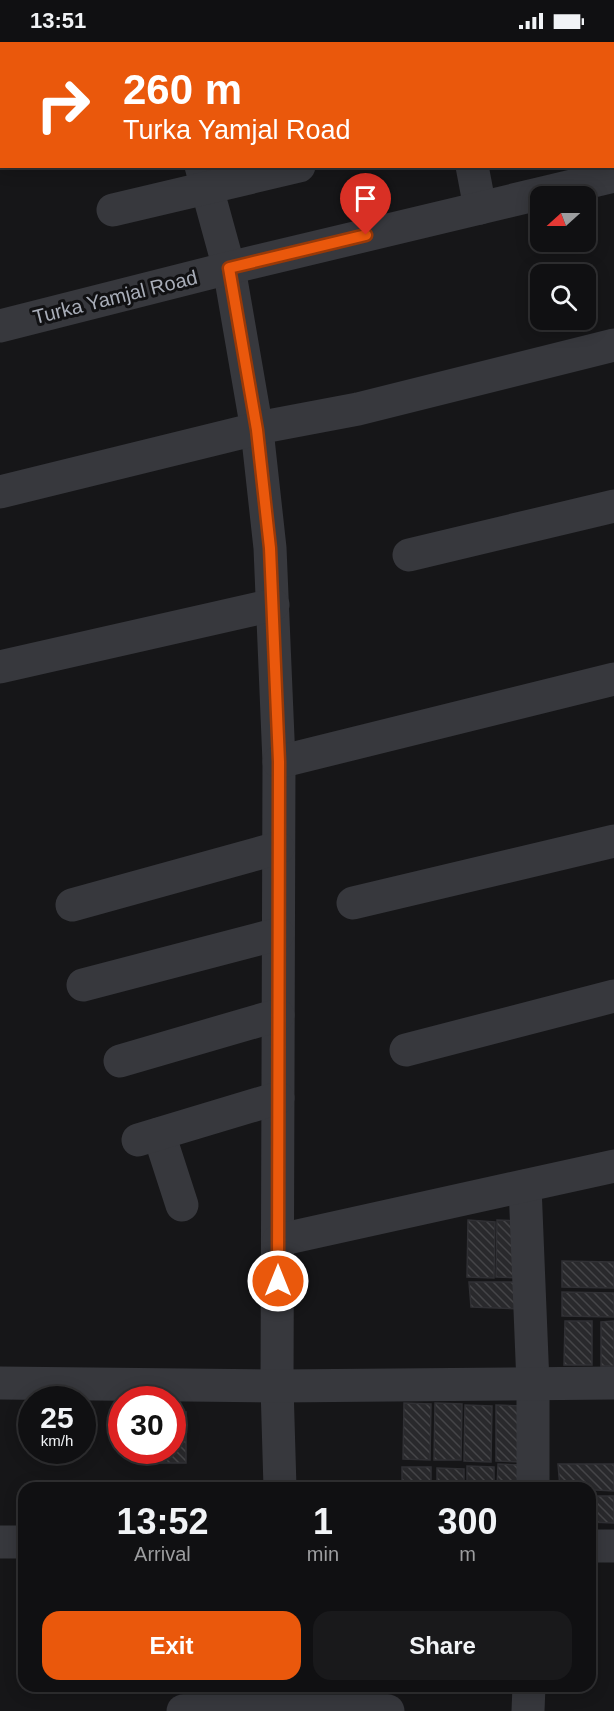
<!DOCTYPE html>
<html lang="en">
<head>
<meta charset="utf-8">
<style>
	body { margin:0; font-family:Arial,sans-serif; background:#19191b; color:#f1f3f6; height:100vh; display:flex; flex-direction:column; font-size:22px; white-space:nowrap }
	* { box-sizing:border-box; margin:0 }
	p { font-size:20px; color:#9c9d9f }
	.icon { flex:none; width:33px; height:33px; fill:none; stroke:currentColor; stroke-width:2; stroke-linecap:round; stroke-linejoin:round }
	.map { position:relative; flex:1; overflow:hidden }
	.drawer { position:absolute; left:18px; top:1440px; width:578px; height:210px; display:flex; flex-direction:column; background:#101012; border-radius:18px; box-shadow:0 3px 15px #0003,0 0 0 2px #303032 }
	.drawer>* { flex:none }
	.hud { position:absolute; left:0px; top:0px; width:615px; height:126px; box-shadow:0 3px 15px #0003,0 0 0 2px #303032; background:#ea580c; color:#fff; overflow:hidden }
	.needle { width:39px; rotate:249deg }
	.controls { position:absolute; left:530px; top:144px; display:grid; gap:12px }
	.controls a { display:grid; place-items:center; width:66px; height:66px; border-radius:12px; background:#101012; box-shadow:0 3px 15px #0003,0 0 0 2px #303032; font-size:30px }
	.speed { position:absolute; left:18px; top:1344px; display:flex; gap:12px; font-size:30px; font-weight:700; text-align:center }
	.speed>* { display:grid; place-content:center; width:78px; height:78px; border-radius:50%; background:#101012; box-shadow:0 3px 15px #0003,0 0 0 2px #303032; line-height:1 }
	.speed small { font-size:15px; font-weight:400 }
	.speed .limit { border:9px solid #d22; background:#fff; color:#111 }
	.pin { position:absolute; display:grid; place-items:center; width:51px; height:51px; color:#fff; margin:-62px -26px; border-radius:50% 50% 50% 0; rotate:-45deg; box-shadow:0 0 6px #0007 }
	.pin .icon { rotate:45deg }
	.me { position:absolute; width:66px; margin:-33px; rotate:0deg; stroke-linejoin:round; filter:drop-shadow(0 0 4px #0008) }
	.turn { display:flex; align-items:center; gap:21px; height:126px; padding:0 24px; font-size:27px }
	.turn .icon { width:78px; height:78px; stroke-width:2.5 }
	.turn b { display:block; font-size:42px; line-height:51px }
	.eta { display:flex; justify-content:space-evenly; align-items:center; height:102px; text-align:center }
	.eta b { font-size:36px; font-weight:700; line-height:42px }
	.cta { display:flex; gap:12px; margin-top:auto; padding:12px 24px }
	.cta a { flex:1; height:69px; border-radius:18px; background:#ea580c; color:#fff; font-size:24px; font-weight:700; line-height:69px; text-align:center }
	.cta a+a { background:#19191b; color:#f1f3f6 }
	.status { display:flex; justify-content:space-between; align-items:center; height:42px; padding:0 30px; background:#101012; direction:ltr }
	.status svg { height:16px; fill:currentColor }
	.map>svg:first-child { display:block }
	.building { fill:url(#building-back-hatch); stroke:#303034; stroke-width:1.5 }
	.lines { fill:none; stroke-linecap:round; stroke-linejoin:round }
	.minor { stroke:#37383d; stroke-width:33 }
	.route-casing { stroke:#983908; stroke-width:15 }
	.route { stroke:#ea580c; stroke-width:10 }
	.labels { text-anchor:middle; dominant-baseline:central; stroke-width:6; stroke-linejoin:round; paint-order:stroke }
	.street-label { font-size:20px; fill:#a8adb8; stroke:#111113 }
</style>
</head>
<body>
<div class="status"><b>13:51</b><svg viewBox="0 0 49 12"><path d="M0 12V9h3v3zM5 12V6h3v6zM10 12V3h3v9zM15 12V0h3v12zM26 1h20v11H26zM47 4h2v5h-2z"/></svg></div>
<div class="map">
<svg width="614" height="1669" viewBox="0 0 614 1669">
	<defs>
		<pattern id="building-back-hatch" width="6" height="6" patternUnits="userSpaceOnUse" patternTransform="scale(1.5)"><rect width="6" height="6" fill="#29292c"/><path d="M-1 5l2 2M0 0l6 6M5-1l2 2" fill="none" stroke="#454548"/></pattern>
	</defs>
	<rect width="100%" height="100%" fill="#161618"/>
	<g class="building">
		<polygon points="468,1178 495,1180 494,1236 467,1235"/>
		<polygon points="497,1178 523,1179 522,1236 496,1235"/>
		<polygon points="562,1219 614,1220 614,1246 562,1245"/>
		<polygon points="469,1240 525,1240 524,1267 471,1265"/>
		<polygon points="562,1250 614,1251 614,1275 562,1274"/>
		<polygon points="565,1279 592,1279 592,1323 564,1323"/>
		<polygon points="614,1279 614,1324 601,1324 601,1280"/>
		<polygon points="404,1361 431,1362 430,1418 403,1417"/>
		<polygon points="435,1361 462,1362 461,1418 434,1418"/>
		<polygon points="465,1363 492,1364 491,1420 464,1419"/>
		<polygon points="496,1363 523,1364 522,1420 496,1419"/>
		<polygon points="172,1370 186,1370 186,1421 161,1421 161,1408 172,1408"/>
		<polygon points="498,1422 524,1423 524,1446 497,1446"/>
		<polygon points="558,1422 614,1422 614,1449 560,1446"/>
		<polygon points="467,1424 494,1425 494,1446 467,1446"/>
		<rect x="402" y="1425" width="29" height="21"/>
		<polygon points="437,1426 464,1427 464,1446 437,1446"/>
		<polygon points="590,1454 614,1454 614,1481 590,1480"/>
	</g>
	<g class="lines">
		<g class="minor">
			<polyline points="167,0 167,2"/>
			<polyline points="128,2 135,0"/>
			<polyline points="488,2 495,0"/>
			<polyline points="0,5 2,9"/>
			<polyline points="0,83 2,81"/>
			<polyline points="201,124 229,226 257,388 270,506 279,720 277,1344 280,1446"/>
			<polyline points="472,124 480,166"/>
			<polyline points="113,168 299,124"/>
			<polyline points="0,284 229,226 614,134"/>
			<polyline points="0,450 268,384 358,367 614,303"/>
			<polyline points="409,513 614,464"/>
			<polyline points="0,625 273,563"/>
			<polyline points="279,720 614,637"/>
			<polyline points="353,861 614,799"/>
			<polyline points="72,863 278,806"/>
			<polyline points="83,943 278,892"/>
			<polyline points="406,1008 614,954"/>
			<polyline points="120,1019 278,973"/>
			<polyline points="159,1092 182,1163"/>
			<polyline points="138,1098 278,1056"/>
			<polyline points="525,1144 533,1342 533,1446"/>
			<polyline points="279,1198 614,1124"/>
			<polyline points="0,1341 277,1344 614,1341"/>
			<polyline points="0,1500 24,1500"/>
			<polyline points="590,1504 614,1504"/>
			<polyline points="183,1669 388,1669"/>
			<polyline points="528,1669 529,1644"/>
		</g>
	</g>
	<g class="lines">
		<g class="route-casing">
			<polyline id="route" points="278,1239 279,720 270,506 257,388 229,226 366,193"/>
		</g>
		<use href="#route" class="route"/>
	</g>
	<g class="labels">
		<g class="street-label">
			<text transform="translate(115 255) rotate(-14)">Turka Yamjal Road</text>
		</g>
	</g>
</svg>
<div class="controls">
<a><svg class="needle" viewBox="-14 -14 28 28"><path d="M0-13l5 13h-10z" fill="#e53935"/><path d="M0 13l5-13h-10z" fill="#9c9d9f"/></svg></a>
<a><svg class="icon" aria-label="search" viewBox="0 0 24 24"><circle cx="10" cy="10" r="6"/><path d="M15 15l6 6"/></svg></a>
</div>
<div class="speed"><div>25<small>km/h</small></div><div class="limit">30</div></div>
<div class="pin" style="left:366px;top:193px;background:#d93025"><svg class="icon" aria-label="arrive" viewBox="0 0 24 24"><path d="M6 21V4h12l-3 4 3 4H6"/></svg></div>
<svg class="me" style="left:278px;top:1239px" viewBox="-20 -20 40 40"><circle r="17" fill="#ea580c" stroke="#fff" stroke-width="3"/><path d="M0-11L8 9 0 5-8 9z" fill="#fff"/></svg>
<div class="hud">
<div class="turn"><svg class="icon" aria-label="right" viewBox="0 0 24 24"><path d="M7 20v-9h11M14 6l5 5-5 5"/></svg><div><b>260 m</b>Turka Yamjal Road</div></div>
</div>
<section class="drawer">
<div class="eta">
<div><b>13:52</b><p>Arrival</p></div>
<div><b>1</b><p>min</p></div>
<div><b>300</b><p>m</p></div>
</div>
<div class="cta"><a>Exit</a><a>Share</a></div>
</section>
</div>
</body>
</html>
